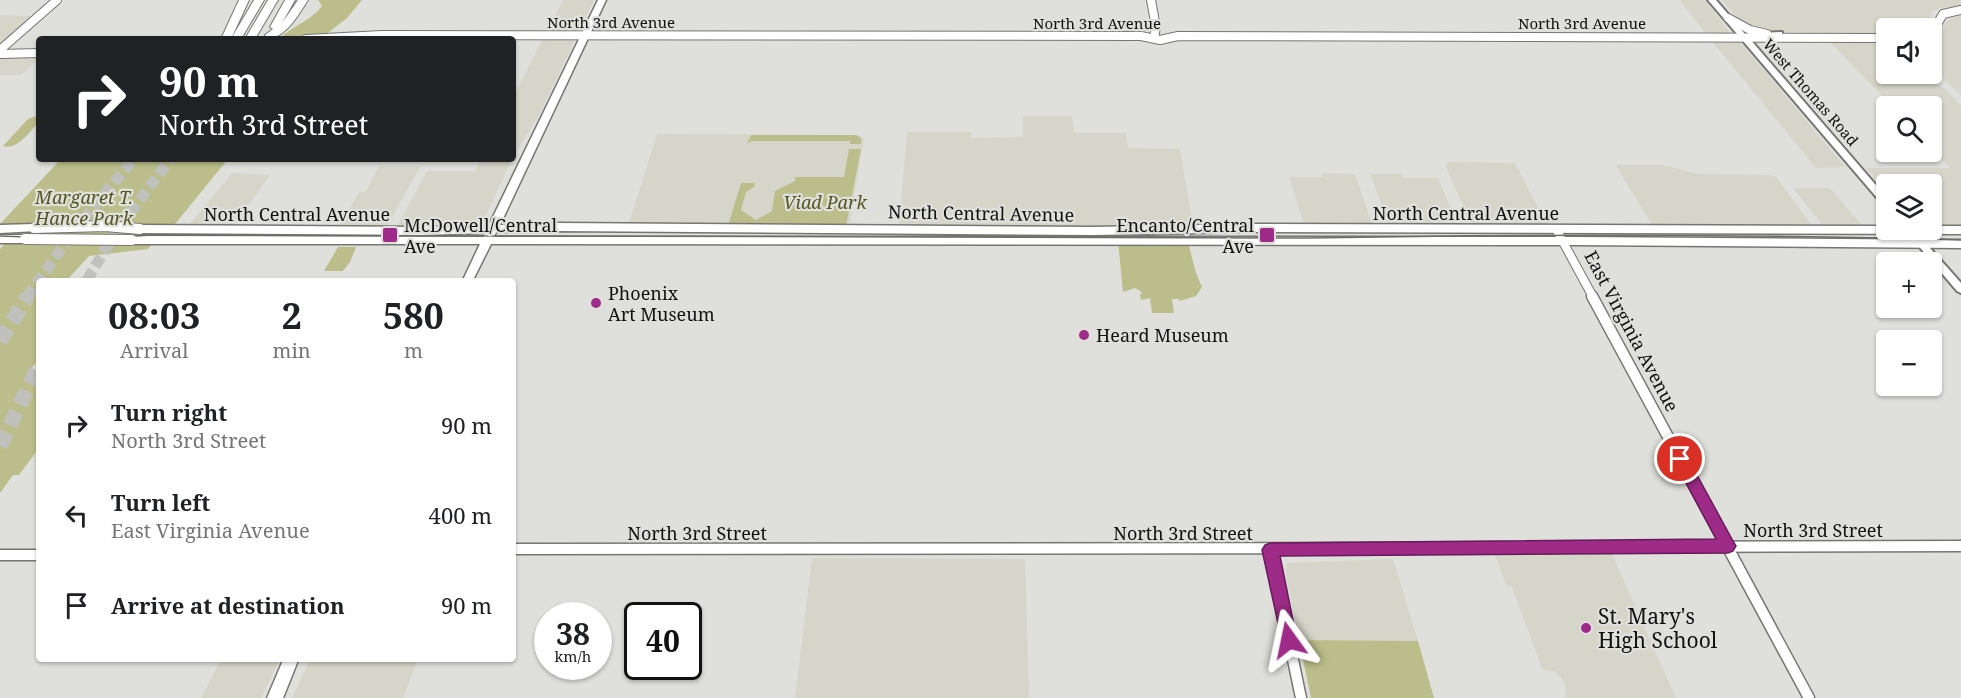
<!DOCTYPE html>
<html lang="en">
<head>
<meta charset="utf-8">
<style>
	body { margin:0; font-family:"Noto Serif",serif; background:#f2f2f2; color:#202124; height:100vh; display:flex; flex-direction:column; font-size:22px; white-space:nowrap }
	* { box-sizing:border-box; margin:0 }
	p { font-size:20px; color:#757577 }
	.icon { flex:none; width:33px; height:33px; fill:none; stroke:currentColor; stroke-width:2; stroke-linecap:round; stroke-linejoin:round }
	.map { position:relative; flex:1; overflow:hidden }
	.details { position:absolute; left:36px; top:278px; width:480px; height:384px; display:flex; flex-direction:column; background:#fff; border-radius:6px; box-shadow:0 2px 4px #0004 }
	.details>* { flex:none }
	.banner { position:absolute; left:36px; top:36px; width:480px; height:126px; border-radius:6px; box-shadow:0 2px 4px #0004; background:#202124; color:#fff; overflow:hidden }
	.controls { position:absolute; left:1876px; top:18px; display:grid; gap:12px }
	.controls a { display:grid; place-items:center; width:66px; height:66px; border-radius:6px; background:#fff; box-shadow:0 2px 4px #0004; font-size:30px }
	.speed { position:absolute; left:534px; top:602px; display:flex; gap:12px; font-size:30px; font-weight:700; text-align:center }
	.speed>* { display:grid; place-content:center; width:78px; height:78px; border-radius:50%; background:#fff; box-shadow:0 2px 4px #0004; line-height:1 }
	.speed small { font-size:15px; font-weight:400 }
	.speed .limit { border:3px solid #111; border-radius:9px; background:#fff; color:#111 }
	.pin { position:absolute; display:grid; place-items:center; width:51px; height:51px; color:#fff; margin:-26px; border:3px solid #fff; border-radius:50%; box-shadow:0 2px 6px #0007 }
	.me { position:absolute; width:66px; margin:-33px; rotate:348deg; stroke-linejoin:round; filter:drop-shadow(0 0 4px #0008) }
	.turn { display:flex; align-items:center; gap:21px; height:126px; padding:0 24px; font-size:27px }
	.turn .icon { width:78px; height:78px; stroke-width:2.5 }
	.turn b { display:block; font-size:42px; line-height:51px }
	.eta { display:flex; justify-content:space-evenly; align-items:center; height:102px; text-align:center }
	.eta b { font-size:36px; font-weight:700; line-height:42px }
	ul { padding:0; list-style:none }
	li { display:flex; align-items:center; gap:18px; height:90px; padding:0 24px }
	li div { flex:1 }
	li b { display:block; font-size:22px }
	li em { font-style:normal }
	.map>svg:first-child { display:block }
	.built { fill:#d5d5ca }
	.green { fill:#bbbe8a }
	.lines { fill:none; stroke-linecap:round; stroke-linejoin:round }
	.motorway-tunnel-far1 { stroke:#c0c1bd; stroke-width:11; stroke-dasharray:11 5; stroke-linecap:butt }
	.motorway-tunnel { stroke:#c0c1bd; stroke-width:15; stroke-dasharray:15 8; stroke-linecap:butt }
	.tertiary-far1-casing { stroke:#767672; stroke-width:10 }
	.tertiary-casing { stroke:#767672; stroke-width:13 }
	.secondary-casing { stroke:#767672; stroke-width:4 }
	.primary-casing { stroke:#767672; stroke-width:3 }
	.motorway-casing { stroke:#767672; stroke-width:2 }
	.tertiary-far1 { stroke:#fff; stroke-width:8 }
	.tertiary { stroke:#fff; stroke-width:10 }
	.secondary { fill:#fff; fill-rule:evenodd }
	.primary { fill:#fff; fill-rule:evenodd }
	.motorway { fill:#fff; fill-rule:evenodd }
	.tram { stroke:#6d6e6b; stroke-width:1.5 }
	.primary-bridge-casing { stroke:#767672; stroke-width:12; stroke-linecap:butt }
	.primary-bridge { stroke:#fff; stroke-width:10 }
	.route { fill:#9d2b87; stroke:#661c58; stroke-width:1.5 }
	.poi-dot { fill:#9d2b87; stroke:#dfe0db; stroke-width:2 }
	.labels { text-anchor:middle; dominant-baseline:central; stroke-width:4.5; stroke-linejoin:round; paint-order:stroke }
	.far-street-label { font-size:15px; fill:#111110; stroke:#dfe0db }
	.park-label { font-size:18px; font-style:italic; fill:#545521; stroke:#dfe0db }
	.street-label { font-size:18px; fill:#111110; stroke:#dfe0db }
	.poi-label { font-size:18px; fill:#111110; stroke:#dfe0db; text-anchor:start }
	.near-poi-label { font-size:21px; fill:#111110; stroke:#dfe0db; text-anchor:start }
</style>
</head>
<body>
<div class="map">
<svg width="1961" height="698" viewBox="0 0 1961 698">
	<rect width="100%" height="100%" fill="#dfe0db"/>
	<g class="built">
		<polygon points="563,0 594,0 538,117 513,157 513,97"/>
		<polygon points="1679,0 1705,0 1730,33 1706,33"/>
		<polygon points="1722,0 1961,0 1961,6 1940,8 1932,12 1926,28 1887,28 1887,74 1928,74 1961,105 1961,228 1932,228 1932,184 1887,184 1887,192 1866,168 1950,168 1932,149 1932,106 1892,106 1821,33 1758,31 1740,21"/>
		<polygon points="1961,14 1961,95 1932,67 1932,38 1942,32 1946,21"/>
		<polygon points="0,15 33,16 0,45"/>
		<polygon points="1711,40 1735,41 1741,43 1845,167 1816,168"/>
		<polygon points="37,56 39,58 21,75 0,75 0,57"/>
		<polygon points="1023,116 1072,116 1074,133 1126,133 1128,148 1180,149 1195,237 898,236 907,132 971,132 971,138 1023,137"/>
		<polygon points="657,134 860,135 864,139 850,221 843,227 628,226"/>
		<polygon points="481,159 512,159 482,224 398,225 427,171 475,171"/>
		<polygon points="1447,162 1515,163 1547,225 1472,226 1446,167"/>
		<polygon points="1618,165 1663,165 1697,174 1771,175 1776,177 1813,227 1657,227 1652,225 1616,166"/>
		<polygon points="379,166 421,166 386,227 339,225 359,193 366,191"/>
		<polygon points="232,173 270,175 234,226 189,225"/>
		<polygon points="1322,173 1355,174 1372,224 1304,224 1289,177 1322,177"/>
		<polygon points="1370,174 1402,174 1404,178 1438,178 1458,225 1394,226 1388,222"/>
		<polygon points="1793,188 1830,188 1864,228 1824,227"/>
		<polygon points="1612,554 1676,698 1565,698 1566,686 1561,677 1553,671 1542,669 1512,587 1507,587 1495,555"/>
		<polygon points="812,558 1025,559 1029,698 795,698"/>
		<polygon points="1393,559 1418,641 1299,640 1286,574 1287,563"/>
		<polygon points="221,659 221,658 280,659 261,698 201,698"/>
		<polygon points="310,659 310,658 418,659 403,698 292,698"/>
	</g>
	<g class="green">
		<path d="M 318,0 L 362,0 L 347,18 L 320,39 L 279,39 C 292,26 311,21 322,6 Z"/>
		<path d="M 39,115 L 39,122 C 29,132 18,150 3,146 L 28,119 Z"/>
		<polygon points="751,135 856,135 861,138 861,144 850,144 850,141 751,141 747,144"/>
		<polygon points="849,149 861,149 846,226 728,226 741,183 755,183 754,187 746,192 741,210 756,220 772,211 775,191 795,181 795,177 844,177"/>
		<polygon points="61,159 228,159 175,224 172,226 143,225 129,243 153,243 148,249 89,256 67,280 39,280 39,359 27,374 39,376 39,448 19,475 13,475 0,493 0,249 24,223 0,224"/>
		<polygon points="1118,241 1188,242 1196,273 1202,287 1196,296 1180,301 1179,299 1172,299 1174,313 1152,313 1150,298 1141,300 1140,295 1142,292 1135,288 1123,292"/>
		<polygon points="338,247 356,247 350,262 343,271 324,271"/>
		<polygon points="1299,640 1418,641 1434,698 1311,698"/>
	</g>
	<g class="lines">
		<g class="motorway-tunnel-far1">
			<polyline points="87,280 114,235 170,159"/>
			<polyline points="27,297 79,224 134,159"/>
		</g>
		<g class="motorway-tunnel">
			<polyline points="0,341 28,296"/>
			<polyline points="0,446 39,365"/>
		</g>
		<g class="tertiary-far1-casing">
			<g id="tertiary-far1">
				<polyline points="1151,0 1156,27 1154,38"/>
				<polyline points="1728,18 1750,30 1767,34"/>
				<polyline points="1932,33 1943,14 1961,10"/>
				<polyline points="306,39 382,35 1141,36 1160,40 1178,36 1887,38"/>
				<polyline points="0,50 57,0"/>
				<polyline points="0,54 39,53"/>
				<polyline points="1556,229 1593,297"/>
			</g>
		</g>
		<g class="tertiary-casing">
			<g id="tertiary">
				<polyline points="1592,296 1809,698"/>
				<path d="M 513,549 C 996,550 1478,547 1961,546"/>
				<polyline points="1270,550 1301,698"/>
				<polyline points="0,555 39,555"/>
			</g>
		</g>
		<g class="secondary-casing">
			<g id="secondary">
				<polygon points="1708,0 1716,0 1745,34 1782,32 1782,36 1779,36 1749,38 1887,198 1887,207 1884,206"/>
				<polygon points="1905,230 1914,230 1961,283 1961,293 1957,291"/>
			</g>
		</g>
		<g class="primary-casing">
			<g id="primary">
				<polygon points="598,0 606,0 500,225 557,223 1094,227 1253,224 1887,226 1887,230 1932,230 1932,226 1961,226 1961,234 1253,232 1094,235 557,231 496,232 494,237 1573,237 1961,240 1961,248 1573,245 491,244 473,280 463,280 480,244 132,244 127,240 132,236 483,237 485,233 420,235 140,233 135,229 140,225 420,227 489,225"/>
				<polygon points="34,224 39,228 38,231 0,233 0,225"/>
				<polygon points="0,235 25,235 30,239 25,243 0,243"/>
				<polygon points="284,658 299,658 283,698 267,698"/>
			</g>
		</g>
		<g class="motorway-casing">
			<g id="motorway">
				<polygon points="239,0 249,0 231,39 221,39"/>
				<polygon points="254,0 264,0 241,39 231,39"/>
				<polygon points="268,0 278,0 255,39 245,39"/>
				<path d="M 285,0 L 295,0 L 282,23 L 298,0 L 308,0 C 298,15 286,39 265,39 L 265,35 L 273,29 L 270,27 Z"/>
			</g>
		</g>
		<use href="#tertiary-far1" class="tertiary-far1"/>
		<use href="#tertiary" class="tertiary"/>
		<use href="#secondary" class="secondary"/>
		<use href="#primary" class="primary"/>
		<use href="#motorway" class="motorway"/>
		<g class="tram">
			<polyline points="53,230 113,230"/>
			<path d="M 0,236 L 82,239 L 153,235 L 1307,238 C 1525,234 1743,234 1961,240"/>
		</g>
		<g class="primary-bridge-casing">
			<g id="primary-bridge">
				<polyline points="34,228 105,226 140,229"/>
				<polyline points="25,239 132,240"/>
			</g>
		</g>
		<use href="#primary-bridge" class="primary-bridge"/>
	</g>
	<polygon class="route" points="1680,453 1686,455 1733,541 1736,546 1733,551 1728,553 1280,556 1297,640 1295,646 1289,648 1283,646 1262,550 1265,545 1270,543 1716,539 1673,459 1675,455"/>
	<g class="poi-dot">
		<rect x="382" y="227" width="16" height="16" rx="3"/>
		<rect x="1259" y="227" width="16" height="16" rx="3"/>
		<circle cx="596" cy="303" r="6"/>
		<circle cx="1084" cy="335" r="6"/>
		<circle cx="1586" cy="628" r="6"/>
	</g>
	<g class="labels">
		<g class="far-street-label">
			<text x="611" y="22">North 3rd Avenue</text>
			<text x="1097" y="23">North 3rd Avenue</text>
			<text x="1582" y="23">North 3rd Avenue</text>
			<text transform="translate(1811 92) rotate(49)">West Thomas Road</text>
		</g>
		<g class="park-label">
			<text x="84" y="197">Margaret T.<tspan x="84" dy="21">Hance Park</tspan></text>
			<text x="825" y="202">Viad Park</text>
		</g>
		<g class="street-label">
			<text transform="translate(981 213) rotate(1)">North Central Avenue</text>
			<text x="1466" y="213">North Central Avenue</text>
			<text x="297" y="214">North Central Avenue</text>
			<text transform="translate(1632 331) rotate(62)">East Virginia Avenue</text>
			<text x="1813" y="530">North 3rd Street</text>
			<text x="697" y="533">North 3rd Street</text>
			<text x="1183" y="533">North 3rd Street</text>
		</g>
		<g class="poi-label">
			<text x="404" y="225">McDowell/Central<tspan x="404" dy="21">Ave</tspan></text>
			<text x="1254" y="225" text-anchor="end">Encanto/Central<tspan x="1254" dy="21">Ave</tspan></text>
			<text x="608" y="293">Phoenix<tspan x="608" dy="21">Art Museum</tspan></text>
			<text x="1096" y="335">Heard Museum</text>
		</g>
		<g class="near-poi-label">
			<text x="1598" y="616">St. Mary's<tspan x="1598" dy="24">High School</tspan></text>
		</g>
	</g>
</svg>
<div class="controls">
<a><svg class="icon" aria-label="sound" viewBox="0 0 24 24"><path d="M4 9h4l5-4v14l-5-4H4zM17 9q2 3 0 6"/></svg></a>
<a><svg class="icon" aria-label="search" viewBox="0 0 24 24"><circle cx="10" cy="10" r="6"/><path d="M15 15l6 6"/></svg></a>
<a><svg class="icon" aria-label="layers" viewBox="0 0 24 24"><path d="M12 4l9 5-9 5-9-5zM3 14l9 5 9-5"/></svg></a>
<a>+</a>
<a>−</a>
</div>
<div class="speed"><div>38<small>km/h</small></div><div class="limit">40</div></div>
<div class="pin" style="left:1680px;top:459px;background:#d93025"><svg class="icon" aria-label="arrive" viewBox="0 0 24 24"><path d="M6 21V4h12l-3 4 3 4H6"/></svg></div>
<svg class="me" style="left:1289px;top:640px" viewBox="-20 -20 40 40"><path d="M0-17L14 15 0 8-14 15z" fill="#9d2b87" stroke="#fff" stroke-width="4"/></svg>
<div class="banner">
<div class="turn"><svg class="icon" aria-label="right" viewBox="0 0 24 24"><path d="M7 20v-9h11M14 6l5 5-5 5"/></svg><div><b>90 m</b>North 3rd Street</div></div>
</div>
<section class="details">
<div class="eta">
<div><b>08:03</b><p>Arrival</p></div>
<div><b>2</b><p>min</p></div>
<div><b>580</b><p>m</p></div>
</div>
<ul>
<li><svg class="icon" aria-label="right" viewBox="0 0 24 24"><path d="M7 20v-9h11M14 6l5 5-5 5"/></svg><div><b>Turn right</b><p>North 3rd Street</p></div><em>90 m</em></li>
<li><svg class="icon" aria-label="left" viewBox="0 0 24 24"><path d="M17 20v-9H6M10 6l-5 5 5 5"/></svg><div><b>Turn left</b><p>East Virginia Avenue</p></div><em>400 m</em></li>
<li><svg class="icon" aria-label="arrive" viewBox="0 0 24 24"><path d="M6 21V4h12l-3 4 3 4H6"/></svg><div><b>Arrive at destination</b></div><em>90 m</em></li>
</ul>
</section>
</div>
</body>
</html>
